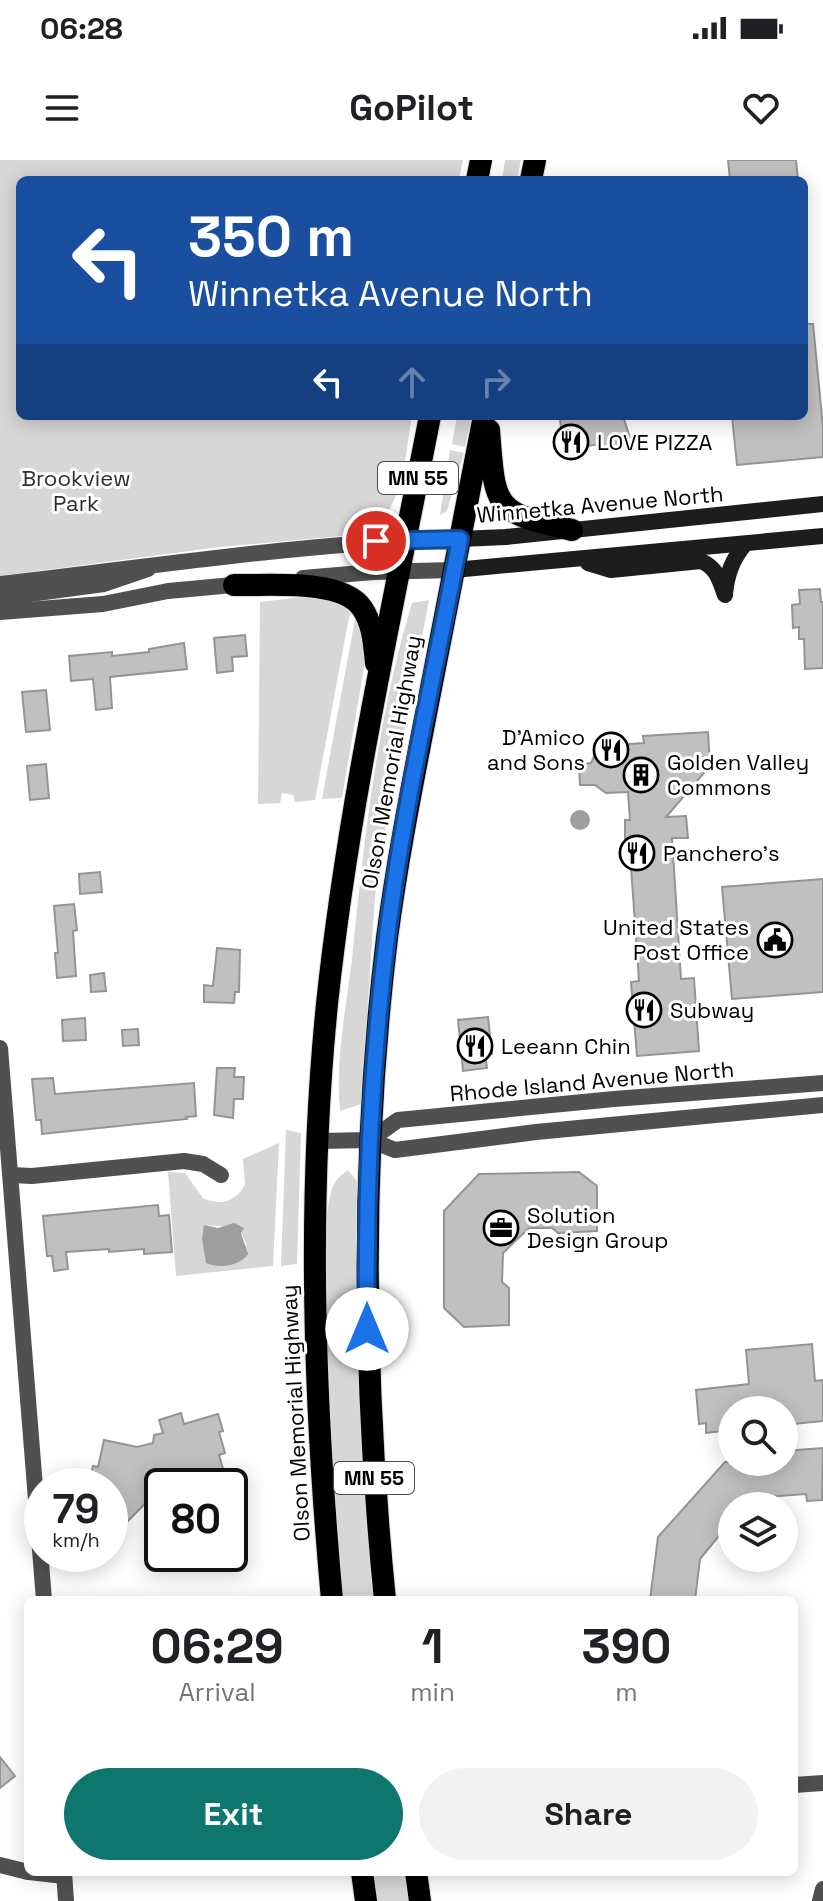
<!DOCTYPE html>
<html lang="en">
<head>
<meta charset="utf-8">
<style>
	body { margin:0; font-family:"Space Grotesk",sans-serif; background:#f2f2f2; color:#202124; height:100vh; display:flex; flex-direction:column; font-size:30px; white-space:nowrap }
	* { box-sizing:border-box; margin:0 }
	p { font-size:26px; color:#757577 }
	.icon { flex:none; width:44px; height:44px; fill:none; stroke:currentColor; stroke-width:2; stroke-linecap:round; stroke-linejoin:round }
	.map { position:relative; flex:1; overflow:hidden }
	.drawer { position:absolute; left:24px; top:1436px; width:774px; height:280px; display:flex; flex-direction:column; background:#fff; border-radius:12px; box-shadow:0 4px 20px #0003 }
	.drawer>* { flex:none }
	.banner { position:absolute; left:16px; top:16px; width:792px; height:244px; border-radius:12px; box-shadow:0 4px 20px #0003; background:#1a4fa0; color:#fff; overflow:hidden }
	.buttons { position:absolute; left:718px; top:1236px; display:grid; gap:16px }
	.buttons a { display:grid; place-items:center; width:80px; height:80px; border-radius:50%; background:#fff; box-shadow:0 4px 20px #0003; font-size:40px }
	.speed { position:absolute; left:24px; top:1308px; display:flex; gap:16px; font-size:40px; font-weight:700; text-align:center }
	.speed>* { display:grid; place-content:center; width:104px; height:104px; border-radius:50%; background:#fff; box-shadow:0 4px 20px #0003; line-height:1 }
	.speed small { font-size:20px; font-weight:400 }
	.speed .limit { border:4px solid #111; border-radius:12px; background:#fff; color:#111 }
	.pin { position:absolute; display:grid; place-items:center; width:68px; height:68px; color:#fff; margin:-34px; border:4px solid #fff; border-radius:50%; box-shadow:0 2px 8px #0007 }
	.me { position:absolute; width:88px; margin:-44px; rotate:0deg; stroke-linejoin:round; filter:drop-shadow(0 0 6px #0008) }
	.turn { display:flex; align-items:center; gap:28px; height:168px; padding:0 40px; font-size:36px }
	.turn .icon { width:104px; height:104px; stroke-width:2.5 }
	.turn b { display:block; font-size:56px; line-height:68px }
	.lanes { display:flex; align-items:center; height:76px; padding:0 40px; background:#0003; justify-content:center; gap:40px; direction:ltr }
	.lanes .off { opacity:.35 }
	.eta { display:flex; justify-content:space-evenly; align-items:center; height:136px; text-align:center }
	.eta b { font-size:48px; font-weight:700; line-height:56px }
	.action { display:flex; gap:16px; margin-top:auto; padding:16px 40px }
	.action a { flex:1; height:92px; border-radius:48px; background:#0f766e; color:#fff; font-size:32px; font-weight:700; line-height:92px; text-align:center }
	.action a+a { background:#f2f2f2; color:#202124 }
	.status { display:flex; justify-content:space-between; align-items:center; height:56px; padding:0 40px; background:#fff; direction:ltr }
	.status svg { height:22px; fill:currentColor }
	header { display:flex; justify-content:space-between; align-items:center; height:104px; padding:0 40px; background:#fff; font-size:36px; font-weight:700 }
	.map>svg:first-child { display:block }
	.green { fill:#d7d7d7; fill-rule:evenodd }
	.water { fill:#9e9e9e }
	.building { fill:#c0c0c0; stroke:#949494; stroke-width:2 }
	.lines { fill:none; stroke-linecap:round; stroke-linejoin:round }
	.trunk-casing { stroke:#dbdbdb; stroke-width:24 }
	.minor { stroke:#505050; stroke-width:16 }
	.tertiary { stroke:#505050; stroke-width:16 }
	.secondary { stroke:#1d1d1d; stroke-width:16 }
	.trunk { stroke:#000; stroke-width:22 }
	.route-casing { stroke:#114b97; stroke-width:20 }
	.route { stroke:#1a73e8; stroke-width:14 }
	.labels { text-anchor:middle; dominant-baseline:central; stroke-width:6; stroke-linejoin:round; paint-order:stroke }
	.shield { fill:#fff; stroke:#4c4c4c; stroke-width:2 }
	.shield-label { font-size:20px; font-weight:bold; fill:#000 }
	.poi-label { font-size:22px; fill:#000; stroke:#fff; text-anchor:start }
	.park-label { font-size:22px; fill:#2e2e2e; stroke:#fff }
	.street-label { font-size:22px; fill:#000; stroke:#fff }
</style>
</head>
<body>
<div class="status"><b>06:28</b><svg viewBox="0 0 49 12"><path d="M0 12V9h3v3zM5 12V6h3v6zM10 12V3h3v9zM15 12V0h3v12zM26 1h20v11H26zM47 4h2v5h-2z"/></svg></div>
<header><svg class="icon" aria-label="menu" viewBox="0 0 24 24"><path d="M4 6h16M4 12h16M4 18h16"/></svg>GoPilot<svg class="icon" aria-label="heart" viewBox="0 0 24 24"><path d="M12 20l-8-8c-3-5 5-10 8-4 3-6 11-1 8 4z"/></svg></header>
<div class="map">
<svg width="823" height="1741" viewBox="0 0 823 1741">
	<rect width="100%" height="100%" fill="#fff"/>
	<g class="green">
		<path d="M 0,0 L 463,0 L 459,20 L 20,20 L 20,256 L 412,256 C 404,298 405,364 353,375 L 220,387 L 0,416 Z"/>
		<polygon points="505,0 521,0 517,20 502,20"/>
		<polygon points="457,256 472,256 465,287 452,284"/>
		<polygon points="450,290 464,293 447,351 440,355"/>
		<polygon points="302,437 327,437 350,449 351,454 349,457 315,640 295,642 293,635 282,633 280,643 258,644 260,442"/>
		<path d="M 429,440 L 382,686 L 375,737 L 361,944 L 340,951 C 335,901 346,849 352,799 C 364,680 377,559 412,443 Z"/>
		<polygon points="355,459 360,463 367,490 342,638 322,639"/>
		<polygon points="286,970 301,973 297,1104 281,1106"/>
		<path d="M 279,983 L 273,1106 L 176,1116 L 168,1012 L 185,1013 L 203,1038 C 221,1046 235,1042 245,1025 L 243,999 ZM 204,1065 L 228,1067 L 241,1072 L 247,1086 Z"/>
		<path d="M 348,1010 L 357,1021 C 355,1162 363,1300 375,1440 L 343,1440 C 334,1336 325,1232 326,1127 C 326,1100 324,1053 332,1029 C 335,1020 341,1015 348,1010 Z"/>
		<polygon points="373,1712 406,1712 409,1741 377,1741"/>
	</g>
	<g class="water">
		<circle cx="580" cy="660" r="10"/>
		<path d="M 234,1063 L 244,1068 L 241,1073 L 248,1094 C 240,1106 219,1109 206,1103 L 202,1079 L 204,1065 L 218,1068 Z"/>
	</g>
	<g class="building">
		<polygon points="728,0 796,0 798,20 730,20"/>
		<polygon points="804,164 813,164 823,268 823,297 737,305 732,256 804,256"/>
		<polygon points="568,256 623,256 630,278 627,285 616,291 610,291 601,284 563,289 560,259"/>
		<polygon points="820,429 821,442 823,442 823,508 805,509 804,479 799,479 799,467 793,468 792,445 800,444 799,430"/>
		<polygon points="245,475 247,496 232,497 233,511 217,513 214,478"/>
		<polygon points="184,483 187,509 110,517 112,548 96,550 93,519 71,521 69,496 112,492 112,496 149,492 149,489"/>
		<polygon points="46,530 50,570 26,572 22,532"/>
		<polygon points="708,572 710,606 666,657 686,656 688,678 672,678 681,819 694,818 699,891 637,896 631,822 639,821 629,678 625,679 625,660 630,660 628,632 606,633 595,625 580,625 579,604 591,603 599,586 644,583 643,576"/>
		<polygon points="46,604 49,638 30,640 27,606"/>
		<polygon points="100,712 102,732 80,734 79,714"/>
		<polygon points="823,719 823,832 732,839 722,727"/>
		<polygon points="74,744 77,770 73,771 76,816 57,818 55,793 58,793 54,746"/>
		<polygon points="217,788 240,790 239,832 235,832 234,843 204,842 204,825 213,826"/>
		<polygon points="104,813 106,831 91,832 90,815"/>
		<polygon points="488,857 492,894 485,894 487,908 463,911 458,860"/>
		<polygon points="85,858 86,880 63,881 62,860"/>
		<polygon points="138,869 139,885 123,886 122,870"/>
		<polygon points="217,908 235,908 234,917 244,917 243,939 234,939 233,958 214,955"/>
		<polygon points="53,918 55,934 194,923 196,956 186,957 187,959 42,974 41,960 36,960 32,919"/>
		<polygon points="579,1012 597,1026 597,1071 558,1073 552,1068 529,1068 503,1093 502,1122 509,1128 509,1165 464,1167 444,1148 444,1051 479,1014"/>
		<polygon points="158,1045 159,1056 169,1055 172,1092 144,1094 144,1089 109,1092 109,1089 66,1092 68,1109 54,1111 52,1096 47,1096 43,1056"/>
		<polygon points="812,1184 815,1221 823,1220 823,1261 784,1265 784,1250 732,1250 732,1270 706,1273 706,1263 699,1264 696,1230 749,1224 746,1190"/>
		<polygon points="181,1253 184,1264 218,1254 223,1271 219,1272 225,1293 219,1295 228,1326 162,1326 128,1361 110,1343 110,1326 88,1326 93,1306 98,1307 104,1280 137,1287 153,1283 154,1275 163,1273 159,1260"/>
		<polygon points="823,1288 822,1340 807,1341 806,1334 750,1338 744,1346 732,1346 732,1360 700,1399 695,1440 650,1440 658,1377 725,1302 784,1302 784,1291"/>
		<polygon points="0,1597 15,1616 0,1628"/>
	</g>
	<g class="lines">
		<g class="trunk-casing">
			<g id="trunk">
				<polyline points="477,20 481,0"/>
				<polyline points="531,20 535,0"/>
				<path d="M 489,270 C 495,350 494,352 572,370"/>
				<path d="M 234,425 C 267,426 342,418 362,448 C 373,464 374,484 376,503"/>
				<path d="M 332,1440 C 314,1241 307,1043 327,844 C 348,646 392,451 430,256"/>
				<path d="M 385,1440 C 363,1220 360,998 387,778 C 398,694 415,611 431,528 C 449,438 466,347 484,256"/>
				<polyline points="362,1712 366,1741"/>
				<polyline points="416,1712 420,1741"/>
			</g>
		</g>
		<g class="minor">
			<polyline points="0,438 104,424 148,409"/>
			<polyline points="11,1015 32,1016 184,1001 203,1004 221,1015"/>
			<polyline points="794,1625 823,1623"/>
			<polyline points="0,1705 28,1712"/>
			<polyline points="29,1712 64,1716"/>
			<polyline points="820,1741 823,1729"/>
		</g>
		<g class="tertiary">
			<polyline points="303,418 373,412 454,410"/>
			<path d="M 0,424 C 153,407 305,382 460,379"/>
			<polyline points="0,452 103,444 168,431 244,424"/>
			<polyline points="0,888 44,1440"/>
			<polyline points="370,980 398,960 614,939 823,923"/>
			<polyline points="318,981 370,980 395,990 536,972 823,945"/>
			<polyline points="64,1712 66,1741"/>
		</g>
		<g class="secondary">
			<polyline points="460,379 506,377 823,344"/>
			<path d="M 588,403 L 611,410 L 701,401 C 717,408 719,419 725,435"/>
			<polyline points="454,410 823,376"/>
			<path d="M 725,434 C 727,414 732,400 745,384"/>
		</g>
		<use href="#trunk" class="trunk"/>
	</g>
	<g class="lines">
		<g class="route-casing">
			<path id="route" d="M 367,1169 C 365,1039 371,907 387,777 C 404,643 435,511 460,379 L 376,381"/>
		</g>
		<use href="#route" class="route"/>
	</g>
	<defs>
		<g id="restaurant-ring" transform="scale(1.8)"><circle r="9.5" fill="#fff" stroke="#000" stroke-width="1.5"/><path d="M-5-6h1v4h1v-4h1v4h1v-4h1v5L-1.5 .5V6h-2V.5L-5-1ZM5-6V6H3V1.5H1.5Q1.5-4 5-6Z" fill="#000"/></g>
		<g id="building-ring" transform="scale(1.8)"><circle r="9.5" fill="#fff" stroke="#000" stroke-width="1.5"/><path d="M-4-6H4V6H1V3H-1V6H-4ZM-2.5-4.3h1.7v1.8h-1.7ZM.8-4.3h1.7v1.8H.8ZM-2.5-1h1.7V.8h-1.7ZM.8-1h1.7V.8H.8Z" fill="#000"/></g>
		<g id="civic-ring" transform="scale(1.8)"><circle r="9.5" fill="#fff" stroke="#000" stroke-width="1.5"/><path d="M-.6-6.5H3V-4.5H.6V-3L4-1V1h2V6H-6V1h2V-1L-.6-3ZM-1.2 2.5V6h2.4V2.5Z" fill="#000"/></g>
		<g id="office-ring" transform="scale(1.8)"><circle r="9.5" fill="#fff" stroke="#000" stroke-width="1.5"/><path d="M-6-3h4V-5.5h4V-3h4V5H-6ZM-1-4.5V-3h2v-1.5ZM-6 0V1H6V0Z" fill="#000"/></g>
	</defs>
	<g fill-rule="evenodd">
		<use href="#restaurant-ring" x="571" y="282"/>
		<use href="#restaurant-ring" x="611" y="590"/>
		<use href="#building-ring" x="641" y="615"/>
		<use href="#restaurant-ring" x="637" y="693"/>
		<use href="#civic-ring" x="775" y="780"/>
		<use href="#restaurant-ring" x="644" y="850"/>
		<use href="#restaurant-ring" x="475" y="886"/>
		<use href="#office-ring" x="501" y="1068"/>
	</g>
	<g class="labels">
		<g class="shield">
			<rect x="378" y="302" width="80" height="32" rx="6"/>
			<rect x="334" y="1302" width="80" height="32" rx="6"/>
		</g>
		<g class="shield-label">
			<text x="418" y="318">MN 55</text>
			<text x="374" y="1318">MN 55</text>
		</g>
		<g class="poi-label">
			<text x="597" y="282">LOVE PIZZA</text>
			<text x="585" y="577" text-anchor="end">D'Amico<tspan x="585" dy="25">and Sons</tspan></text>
			<text x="667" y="602">Golden Valley<tspan x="667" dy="25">Commons</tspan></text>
			<text x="663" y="693">Panchero's</text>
			<text x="749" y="767" text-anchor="end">United States<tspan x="749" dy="25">Post Office</tspan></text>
			<text x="670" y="850">Subway</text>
			<text x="501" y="886">Leeann Chin</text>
			<text x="527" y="1055">Solution<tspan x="527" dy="25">Design Group</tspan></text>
		</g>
		<g class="park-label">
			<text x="76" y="318">Brookview<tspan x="76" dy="25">Park</tspan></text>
		</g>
		<g class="street-label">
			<text transform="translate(600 344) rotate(-5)">Winnetka Avenue North</text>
			<text transform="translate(391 602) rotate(-80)">Olson Memorial Highway</text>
			<text transform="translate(592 921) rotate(-5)">Rhode Island Avenue North</text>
			<text transform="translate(295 1253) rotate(-93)">Olson Memorial Highway</text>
		</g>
	</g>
</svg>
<div class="buttons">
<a><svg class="icon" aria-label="search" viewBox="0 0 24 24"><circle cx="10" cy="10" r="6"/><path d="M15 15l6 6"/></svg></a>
<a><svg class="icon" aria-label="layers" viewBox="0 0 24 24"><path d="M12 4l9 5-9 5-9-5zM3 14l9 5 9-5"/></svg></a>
</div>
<div class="speed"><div>79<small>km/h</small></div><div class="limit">80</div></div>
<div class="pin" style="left:376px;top:381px;background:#d93025"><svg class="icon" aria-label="arrive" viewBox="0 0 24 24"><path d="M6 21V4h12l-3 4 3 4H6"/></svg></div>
<svg class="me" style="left:367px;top:1169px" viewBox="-20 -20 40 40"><circle r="19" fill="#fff"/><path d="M0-13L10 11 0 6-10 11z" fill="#1a73e8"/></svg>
<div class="banner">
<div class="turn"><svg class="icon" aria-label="left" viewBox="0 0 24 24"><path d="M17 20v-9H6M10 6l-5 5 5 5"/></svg><div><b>350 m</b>Winnetka Avenue North</div></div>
<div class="lanes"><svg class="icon" aria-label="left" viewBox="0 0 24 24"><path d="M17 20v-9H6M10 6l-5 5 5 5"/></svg><svg class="icon off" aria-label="ahead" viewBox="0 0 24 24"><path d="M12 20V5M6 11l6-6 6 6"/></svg><svg class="icon off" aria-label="right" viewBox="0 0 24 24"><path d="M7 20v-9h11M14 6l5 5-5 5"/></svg></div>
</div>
<section class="drawer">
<div class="eta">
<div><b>06:29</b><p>Arrival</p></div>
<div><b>1</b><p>min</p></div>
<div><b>390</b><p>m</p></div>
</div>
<div class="action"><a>Exit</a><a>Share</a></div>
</section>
</div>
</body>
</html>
